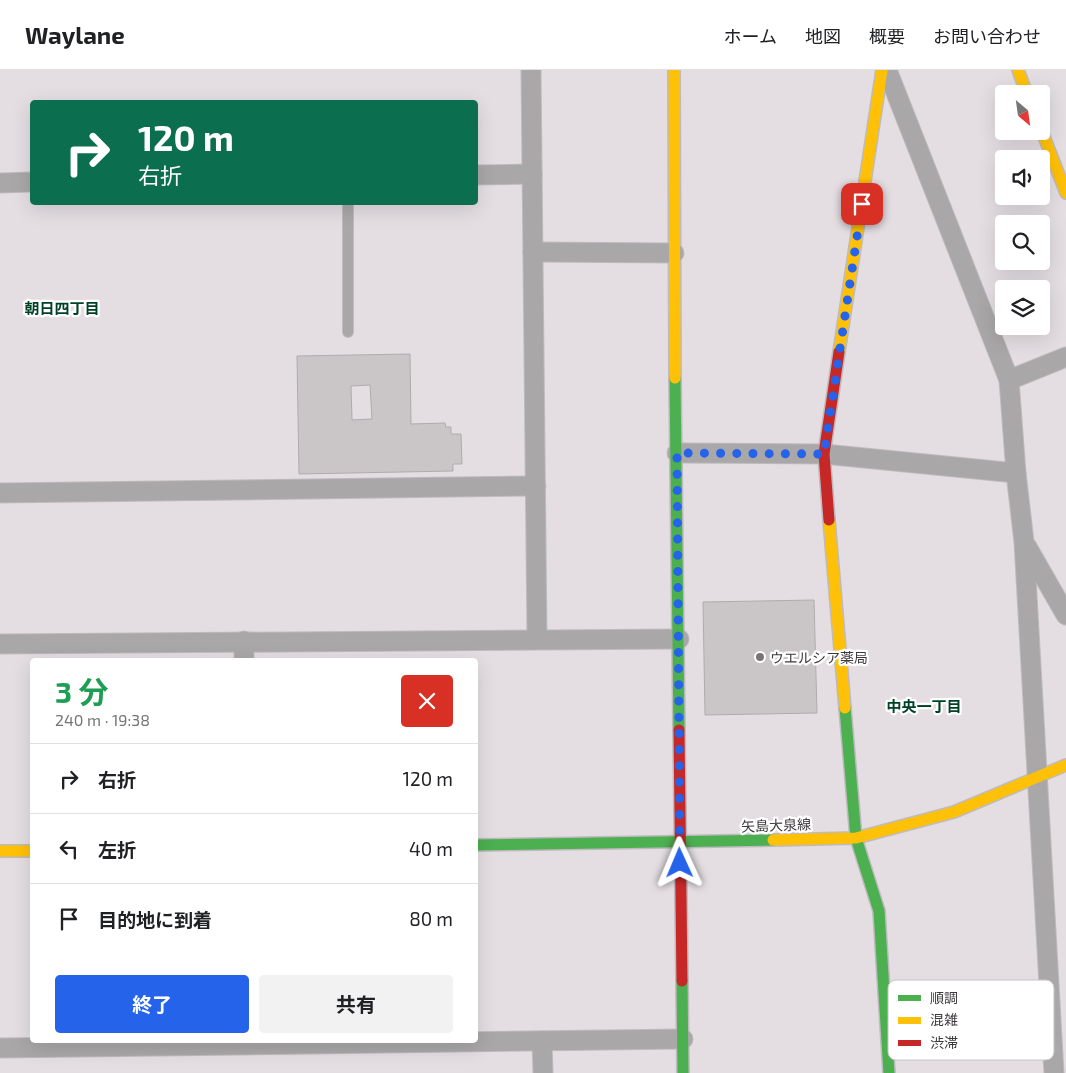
<!DOCTYPE html>
<html lang="ja">
<head>
<meta charset="utf-8">
<style>
	body { margin:0; font-family:"Exo 2","Noto Sans JP",sans-serif; background:#f2f2f2; color:#202124; height:100vh; display:flex; flex-direction:column; font-size:19px; white-space:nowrap }
	* { box-sizing:border-box; margin:0 }
	p { font-size:16px; color:#757577 }
	.icon { flex:none; width:28px; height:28px; fill:none; stroke:currentColor; stroke-width:2; stroke-linecap:round; stroke-linejoin:round }
	.map { position:relative; flex:1; overflow:hidden }
	.drawer { position:absolute; left:30px; top:588px; width:448px; height:385px; display:flex; flex-direction:column; background:#fff; border-radius:5px; box-shadow:0 5px 20px #0002 }
	.drawer>* { flex:none }
	.banner { position:absolute; left:30px; top:30px; width:448px; height:105px; border-radius:5px; box-shadow:0 5px 20px #0002; background:#0b6e4f; color:#fff; overflow:hidden }
	.needle { width:32px; rotate:151deg }
	.controls { position:absolute; left:995px; top:15px; display:grid; gap:10px }
	.controls a { display:grid; place-items:center; width:55px; height:55px; border-radius:5px; background:#fff; box-shadow:0 5px 20px #0002; font-size:25px }
	.pin { position:absolute; display:grid; place-items:center; width:42px; height:42px; color:#fff; margin:-21px; border-radius:10px; box-shadow:0 2px 8px #0006 }
	.me { position:absolute; width:55px; margin:-28px; rotate:359deg; stroke-linejoin:round; filter:drop-shadow(0 0 4px #0008) }
	.turn { display:flex; align-items:center; gap:18px; height:105px; padding:0 25px; font-size:22px }
	.turn .icon { width:65px; height:65px; stroke-width:2.5 }
	.turn b { display:block; font-size:35px; line-height:42px }
	.round { display:grid; place-items:center; flex:none; width:52px; height:52px; border-radius:5px; background:#f2f2f2 }
	.headline { display:flex; align-items:center; justify-content:space-between; height:85px; padding:0 25px }
	h1 { font-size:30px; font-weight:700; line-height:38px; color:#1e9e55 }
	.button { display:flex; gap:10px; margin-top:auto; padding:10px 25px }
	.button a { flex:1; height:58px; border-radius:5px; background:#2563eb; color:#fff; font-size:20px; font-weight:700; line-height:58px; text-align:center }
	.button a+a { background:#f2f2f2; color:#202124 }
	ul { padding:0; list-style:none }
	li { display:flex; align-items:center; gap:15px; height:70px; padding:0 25px; border-top:1px solid #e0e0e0 }
	li div { flex:1 }
	li b { display:block; font-size:19px }
	li em { font-style:normal }
	header { display:flex; align-items:center; gap:30px; box-sizing:border-box; height:70px; padding:0 25px; background:#fff; border-bottom:1px solid #e0e0e0 }
	header strong { font-size:24px }
	nav { display:flex; gap:28px; margin-inline-start:auto; font-size:18px }
	.map>svg:first-child { display:block }
	.building { fill:#cac5c6; stroke:#b0abac; fill-rule:evenodd }
	.lines { fill:none; stroke-linecap:round; stroke-linejoin:round }
	.lane-casing { stroke:#bebbbe; stroke-width:12 }
	.street-casing { stroke:#bebbbe; stroke-width:21 }
	.fast-casing { stroke:#bebbbe; stroke-width:14 }
	.slow-casing { stroke:#bebbbe; stroke-width:14 }
	.jam-casing { stroke:#bebbbe; stroke-width:14 }
	.lane { stroke:#a9a7a7; stroke-width:10 }
	.street { stroke:#a9a7a7; stroke-width:19 }
	.fast { stroke:#4caf50; stroke-width:11 }
	.slow { stroke:#ffc107; stroke-width:11 }
	.jam { stroke:#c62828; stroke-width:11 }
	.route { stroke:#2563eb; stroke-width:9; stroke-dasharray:0 16.2 }
	.poi-dot { fill:#777377; stroke:#fff; stroke-width:2 }
	.labels { text-anchor:middle; dominant-baseline:central; stroke-width:4.5; stroke-linejoin:round; paint-order:stroke }
	.poi-label { font-size:14px; fill:#3d3a3d; stroke:#fff; text-anchor:start }
	.street-label { font-size:14px; fill:#3d3a3d; stroke:#fff }
	.neighbourhood-label { font-size:15px; font-weight:bold; fill:#004225; stroke:#fff }
	.key { fill:#fff; stroke:#c5c4c5; stroke-width:1 }
	.key-label { font-size:14px; fill:#3d3a3d }
</style>
</head>
<body>
<header>
<strong>Waylane</strong>
<nav><a>ホーム</a><a>地図</a><a>概要</a><a>お問い合わせ</a></nav>
</header>
<div class="map">
<svg width="1066" height="1003" viewBox="0 0 1066 1003">
	<rect width="100%" height="100%" fill="#e4dee3"/>
	<g class="building">
		<path d="M 410,284 L 411,354 L 445,353 L 446,357 L 451,357 L 451,364 L 461,364 L 462,394 L 453,394 L 453,401 L 299,404 L 297,286 ZM 370,315 L 372,349 L 352,350 L 351,316 Z"/>
		<polygon points="814,530 817,643 705,645 703,532"/>
	</g>
	<g class="lines">
		<g class="lane-casing">
			<polyline id="lane" points="348,262 348,132"/>
		</g>
		<g class="street-casing">
			<g id="street">
				<polyline points="531,0 537,569"/>
				<polyline points="887,0 1009,310"/>
				<polyline points="475,105 532,104"/>
				<polyline points="0,113 32,112"/>
				<polyline points="533,182 674,183"/>
				<polyline points="677,383 824,384 1016,403"/>
				<polyline points="0,423 536,416"/>
				<polyline points="1027,477 1066,545"/>
				<polyline points="244,571 244,590"/>
				<polyline points="0,574 679,569"/>
				<polyline points="542,971 543,1003"/>
				<polyline points="0,978 683,969"/>
				<polyline points="1054,1003 1024,472 1016,403 1009,310 1066,287"/>
			</g>
		</g>
		<g class="fast-casing">
			<g id="fast">
				<polyline points="675,308 679,660"/>
				<polyline points="845,638 856,768 879,841 889,1003"/>
				<polyline points="475,775 773,770"/>
				<polyline points="682,911 683,1003"/>
			</g>
		</g>
		<g class="slow-casing">
			<g id="slow">
				<polyline points="674,0 675,308"/>
				<polyline points="1018,0 1027,24"/>
				<polyline points="1041,59 1066,123"/>
				<polyline points="839,282 882,0"/>
				<polyline points="829,450 845,638"/>
				<polyline points="773,770 856,768 954,742 1066,695"/>
				<polyline points="0,781 32,781"/>
			</g>
		</g>
		<g class="jam-casing">
			<g id="jam">
				<polyline points="829,450 824,384 839,282"/>
				<polyline points="679,660 682,911"/>
			</g>
		</g>
		<use href="#lane" class="lane"/>
		<use href="#street" class="street"/>
		<use href="#fast" class="fast"/>
		<use href="#slow" class="slow"/>
		<use href="#jam" class="jam"/>
	</g>
	<g class="lines">
		<polyline class="route" points="680,793 677,383 824,384 862,134"/>
	</g>
	<circle class="poi-dot" cx="760" cy="587" r="5"/>
	<g class="labels">
		<g class="poi-label">
			<text x="770" y="587">ウエルシア薬局</text>
		</g>
		<g class="street-label">
			<text transform="translate(776 755) rotate(-2)">矢島大泉線</text>
		</g>
		<g class="neighbourhood-label">
			<text x="62" y="238">朝日四丁目</text>
			<text x="924" y="636">中央一丁目</text>
		</g>
	</g>
	<rect x="888" y="910" width="166" height="80" rx="8" class="key"/>
	<rect x="898" y="925" width="23" height="6" fill="#4caf50"/>
	<rect x="898" y="947" width="23" height="7" fill="#ffc107"/>
	<rect x="898" y="970" width="23" height="6" fill="#c62828"/>
	<g class="key-label">
		<text x="930" y="933">順調</text>
		<text x="930" y="955">混雑</text>
		<text x="930" y="978">渋滞</text>
	</g>
</svg>
<div class="controls">
<a><svg class="needle" viewBox="-14 -14 28 28"><path d="M0-13l5 13h-10z" fill="#e53935"/><path d="M0 13l5-13h-10z" fill="#757577"/></svg></a>
<a><svg class="icon" aria-label="sound" viewBox="0 0 24 24"><path d="M4 9h4l5-4v14l-5-4H4zM17 9q2 3 0 6"/></svg></a>
<a><svg class="icon" aria-label="search" viewBox="0 0 24 24"><circle cx="10" cy="10" r="6"/><path d="M15 15l6 6"/></svg></a>
<a><svg class="icon" aria-label="layers" viewBox="0 0 24 24"><path d="M12 4l9 5-9 5-9-5zM3 14l9 5 9-5"/></svg></a>
</div>
<div class="pin" style="left:862px;top:134px;background:#d93025"><svg class="icon" aria-label="arrive" viewBox="0 0 24 24"><path d="M6 21V4h12l-3 4 3 4H6"/></svg></div>
<svg class="me" style="left:680px;top:793px" viewBox="-20 -20 40 40"><path d="M0-17L14 15 0 8-14 15z" fill="#2563eb" stroke="#fff" stroke-width="4"/></svg>
<div class="banner">
<div class="turn"><svg class="icon" aria-label="right" viewBox="0 0 24 24"><path d="M7 20v-9h11M14 6l5 5-5 5"/></svg><div><b>120 m</b>右折</div></div>
</div>
<section class="drawer">
<div class="headline"><div><h1>3 分</h1><p>240 m · 19:38</p></div><a class="round" style="background:#d93025;color:#fff"><svg class="icon" aria-label="close" viewBox="0 0 24 24"><path d="M6 6l12 12M18 6L6 18"/></svg></a></div>
<ul>
<li><svg class="icon" aria-label="right" viewBox="0 0 24 24"><path d="M7 20v-9h11M14 6l5 5-5 5"/></svg><div><b>右折</b></div><em>120 m</em></li>
<li><svg class="icon" aria-label="left" viewBox="0 0 24 24"><path d="M17 20v-9H6M10 6l-5 5 5 5"/></svg><div><b>左折</b></div><em>40 m</em></li>
<li><svg class="icon" aria-label="arrive" viewBox="0 0 24 24"><path d="M6 21V4h12l-3 4 3 4H6"/></svg><div><b>目的地に到着</b></div><em>80 m</em></li>
</ul>
<div class="button"><a>終了</a><a>共有</a></div>
</section>
</div>
</body>
</html>
